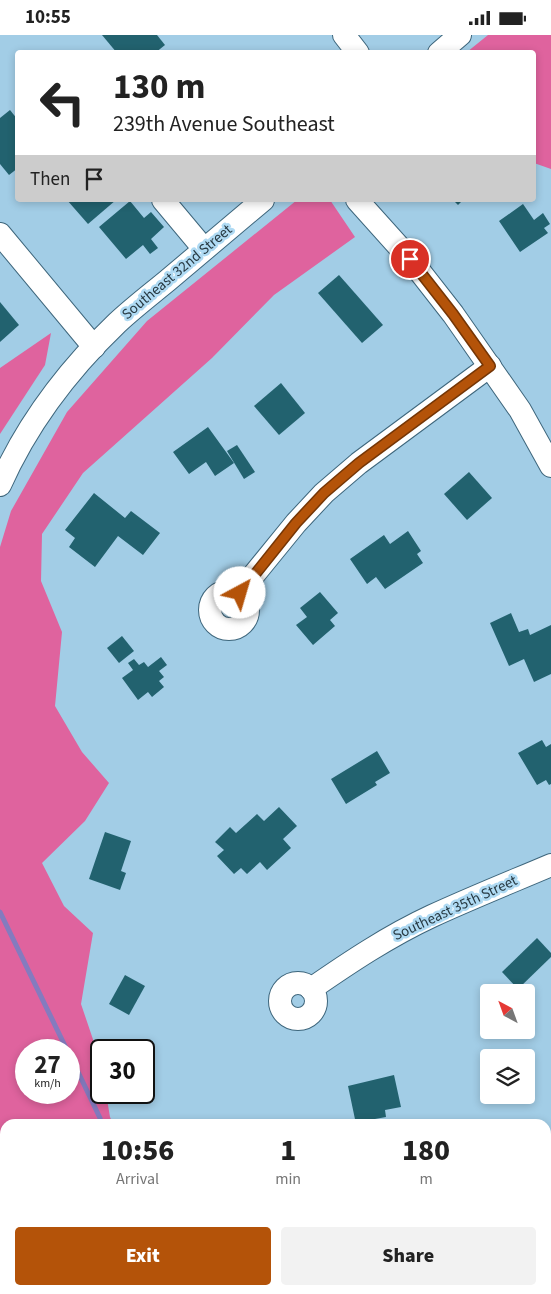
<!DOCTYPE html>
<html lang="en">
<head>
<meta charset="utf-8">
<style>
	body { margin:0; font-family:"Source Sans 3",sans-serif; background:#f2f2f2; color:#222; height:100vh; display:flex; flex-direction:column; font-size:19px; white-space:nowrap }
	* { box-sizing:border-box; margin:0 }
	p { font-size:16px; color:#767676 }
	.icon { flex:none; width:28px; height:28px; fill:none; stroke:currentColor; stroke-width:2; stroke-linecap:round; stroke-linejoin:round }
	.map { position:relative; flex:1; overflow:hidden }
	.sheet { position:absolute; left:0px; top:1084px; width:551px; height:176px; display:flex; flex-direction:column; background:#fff; border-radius:15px 15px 0 0; box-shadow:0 2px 8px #0003 }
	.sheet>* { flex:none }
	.top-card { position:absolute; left:15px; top:15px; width:521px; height:152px; border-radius:5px; box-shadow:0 2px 8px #0003; background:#fff; color:#222; overflow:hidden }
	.needle { width:32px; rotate:319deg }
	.fabs { position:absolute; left:480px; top:949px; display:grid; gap:10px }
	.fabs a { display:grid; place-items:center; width:55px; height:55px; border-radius:5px; background:#fff; box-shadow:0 2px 8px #0003; font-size:25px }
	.speed { position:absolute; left:15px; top:1004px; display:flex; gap:10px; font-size:25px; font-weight:700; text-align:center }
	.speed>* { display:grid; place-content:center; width:65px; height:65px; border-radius:50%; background:#fff; box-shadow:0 2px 8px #0003; line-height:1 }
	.speed small { font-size:12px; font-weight:400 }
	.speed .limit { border:2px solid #111; border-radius:8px; background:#fff; color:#111 }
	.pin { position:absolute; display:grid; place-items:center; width:42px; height:42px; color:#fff; margin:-21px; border:2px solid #fff; border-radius:50%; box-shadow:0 1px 5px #0007 }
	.me { position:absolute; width:55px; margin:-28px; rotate:39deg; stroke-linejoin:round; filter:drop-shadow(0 0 4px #0008) }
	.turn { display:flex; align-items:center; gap:18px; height:105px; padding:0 15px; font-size:22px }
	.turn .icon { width:65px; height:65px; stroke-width:2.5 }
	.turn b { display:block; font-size:35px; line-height:42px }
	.then { display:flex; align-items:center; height:48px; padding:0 15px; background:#0003; gap:10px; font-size:19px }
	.eta { display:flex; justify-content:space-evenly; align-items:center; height:85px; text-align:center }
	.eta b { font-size:30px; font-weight:800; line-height:35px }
	.cta { display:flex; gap:10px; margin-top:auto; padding:10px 15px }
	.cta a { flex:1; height:58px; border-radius:5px; background:#b45309; color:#fff; font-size:20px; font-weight:800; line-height:58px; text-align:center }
	.cta a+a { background:#f2f2f2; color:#222 }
	.status { display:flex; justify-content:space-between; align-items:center; height:35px; padding:0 25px; background:#fff; direction:ltr }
	.status svg { height:14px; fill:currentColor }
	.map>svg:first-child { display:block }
	.forest { fill:#df639e; fill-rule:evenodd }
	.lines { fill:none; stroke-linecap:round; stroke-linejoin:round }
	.stream { stroke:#847bbf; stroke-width:5 }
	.building { fill:#22626f }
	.minor-casing { stroke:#3e667c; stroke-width:24 }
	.minor { stroke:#fff; stroke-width:22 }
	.route-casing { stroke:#753606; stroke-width:12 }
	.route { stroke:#b45309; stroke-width:9 }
	.labels { text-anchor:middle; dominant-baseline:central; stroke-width:5; stroke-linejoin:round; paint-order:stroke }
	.street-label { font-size:15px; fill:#273942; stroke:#afdaf3 }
</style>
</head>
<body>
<div class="status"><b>10:55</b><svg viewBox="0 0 49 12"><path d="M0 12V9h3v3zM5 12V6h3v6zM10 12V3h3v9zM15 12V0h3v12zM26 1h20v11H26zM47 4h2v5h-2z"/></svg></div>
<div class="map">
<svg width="551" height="1259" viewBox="0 0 551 1259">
	<rect width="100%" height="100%" fill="#a2cde6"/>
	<g class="forest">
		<polygon points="488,0 551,0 551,134 534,128 534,18 467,17"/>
		<path d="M 297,165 L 330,165 L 355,202 L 274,260 L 212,323 L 83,438 L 42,499 L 41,546 L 62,597 L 55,671 L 82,717 L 109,748 L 85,786 L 42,828 L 64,871 L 93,898 L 81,969 L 101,1028 L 101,1058 L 106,1058 L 110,1082 L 113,1089 L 5,1089 L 5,1182 L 0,1154 L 0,512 L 11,476 L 67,377 L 147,286 ZM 26,1015 L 69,1015 L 69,1058 L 26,1058 Z"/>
		<polygon points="51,298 45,330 0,399 0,333"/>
		<polygon points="551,1195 551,1259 497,1259 500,1255 546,1255 546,1200"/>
		<polygon points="214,1255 341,1255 337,1259 220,1259"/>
	</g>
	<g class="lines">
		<g class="stream">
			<polyline points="0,877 67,1015"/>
			<polyline points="69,1018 100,1083 101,1089"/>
			<polyline points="130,1255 131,1259"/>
		</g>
	</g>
	<g class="building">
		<polygon points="102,0 157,0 165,10 155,18 117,18"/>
		<polygon points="10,75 18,85 18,133 9,140 0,129 0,83"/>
		<polygon points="67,165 116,165 88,189"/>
		<polygon points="453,165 463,165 458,170"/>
		<polygon points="130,166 144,183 151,177 164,192 151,204 158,213 150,219 143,210 126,224 99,192"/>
		<polygon points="523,169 534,185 543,178 550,189 544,193 548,198 520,217 499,186"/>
		<polygon points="339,240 383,290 362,308 318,258"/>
		<polygon points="0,267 19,290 0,307"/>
		<polygon points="281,348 305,378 279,400 254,371"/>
		<polygon points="208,392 234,428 215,441 206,427 189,439 173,417"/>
		<polygon points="237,410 255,437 244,444 227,416"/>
		<polygon points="469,437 492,463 467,485 444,459"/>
		<polygon points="94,458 125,483 131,476 160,498 143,520 118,501 95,532 69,512 75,503 65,495"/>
		<polygon points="408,496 421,516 417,519 423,528 385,554 376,542 367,549 350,524 384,500 390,509"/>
		<polygon points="320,557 338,578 330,585 335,591 313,610 296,590 307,582 300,573"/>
		<polygon points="511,578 519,597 528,594 530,600 551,590 551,639 534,647 524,624 509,631 490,588"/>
		<polygon points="122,601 134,616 119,628 107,613"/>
		<polygon points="161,622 167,630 159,636 164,642 159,646 164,652 152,662 148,657 138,665 122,643 133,635 128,628 134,624 139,630 144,627 148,632"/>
		<polygon points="542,705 546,712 551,709 551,749 549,750 546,745 537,750 518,718"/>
		<polygon points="377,716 390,738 375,747 377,750 346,769 331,744"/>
		<polygon points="279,772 297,791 283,804 291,813 267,835 260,827 247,839 241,833 234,839 217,821 224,815 215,807 230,792 236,798 257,779 264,786"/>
		<polygon points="105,797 131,806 121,836 126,838 120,855 89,844"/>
		<polygon points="537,903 551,918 551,922 518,954 502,937"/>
		<polygon points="125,940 145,951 129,980 109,969"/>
		<polygon points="394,1040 401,1072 385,1075 386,1082 375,1084 377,1089 356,1089 348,1051"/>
	</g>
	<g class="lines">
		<g class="minor-casing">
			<g id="minor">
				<polyline points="344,0 358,18"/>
				<polyline points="439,18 460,0"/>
				<polyline points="163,165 204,214"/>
				<polyline points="357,165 410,224 453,279 520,375 551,431"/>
				<polyline points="0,199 94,312"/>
				<path d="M 0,450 C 27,389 69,334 117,288 C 133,273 150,260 167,246 C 199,219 231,192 263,165"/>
				<circle cx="229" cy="575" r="19"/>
				<polyline points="239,558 296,488 324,458 359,428 490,331"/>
				<circle cx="298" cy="966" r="18"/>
				<path d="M 311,954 C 350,927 389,901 432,881 C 471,863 511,847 551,830"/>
				<polyline points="73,1255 79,1259"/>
				<polyline points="95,1259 101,1258"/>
			</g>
		</g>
		<use href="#minor" class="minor"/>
	</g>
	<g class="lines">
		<g class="route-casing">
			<polyline id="route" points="240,558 296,488 324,458 359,428 490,331 453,279 410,224"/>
		</g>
		<use href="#route" class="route"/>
	</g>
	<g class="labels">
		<g class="street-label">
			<text transform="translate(177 237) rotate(-40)">Southeast 32nd Street</text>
			<text transform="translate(455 873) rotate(-25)">Southeast 35th Street</text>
		</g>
	</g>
</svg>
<div class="fabs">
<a><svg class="needle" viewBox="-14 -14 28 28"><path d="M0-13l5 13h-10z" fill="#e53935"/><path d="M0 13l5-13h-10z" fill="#767676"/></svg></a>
<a><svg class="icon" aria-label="layers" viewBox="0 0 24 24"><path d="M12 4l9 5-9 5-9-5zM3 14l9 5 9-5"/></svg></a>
</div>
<div class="speed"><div>27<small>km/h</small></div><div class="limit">30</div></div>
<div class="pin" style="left:410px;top:224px;background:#d93025"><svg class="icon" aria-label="arrive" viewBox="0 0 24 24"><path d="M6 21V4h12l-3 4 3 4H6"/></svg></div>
<svg class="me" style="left:240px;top:558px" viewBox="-20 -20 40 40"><circle r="19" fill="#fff"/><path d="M0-13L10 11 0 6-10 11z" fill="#b45309"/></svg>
<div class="top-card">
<div class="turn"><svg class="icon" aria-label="left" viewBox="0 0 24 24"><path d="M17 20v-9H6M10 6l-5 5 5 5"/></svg><div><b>130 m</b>239th Avenue Southeast</div></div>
<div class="then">Then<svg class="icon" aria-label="arrive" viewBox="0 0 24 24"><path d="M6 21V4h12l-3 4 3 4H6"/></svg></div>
</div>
<section class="sheet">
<div class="eta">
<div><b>10:56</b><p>Arrival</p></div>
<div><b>1</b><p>min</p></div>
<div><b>180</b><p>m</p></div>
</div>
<div class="cta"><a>Exit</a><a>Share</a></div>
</section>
</div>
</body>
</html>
